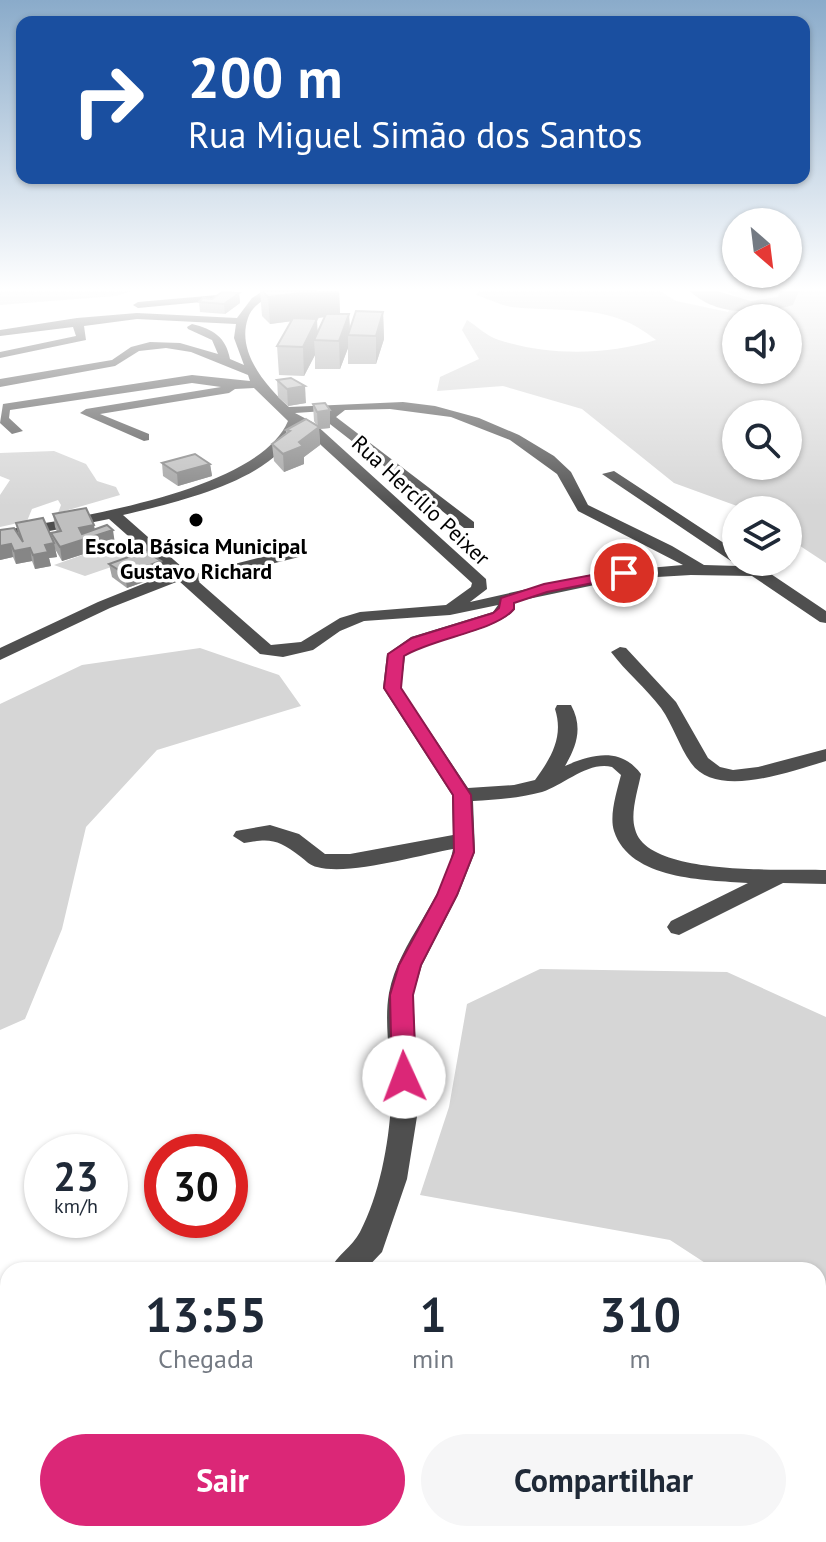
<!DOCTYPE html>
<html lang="pt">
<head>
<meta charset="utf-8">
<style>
	body { margin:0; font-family:"PT Sans",sans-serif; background:#f6f6f7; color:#1f2937; height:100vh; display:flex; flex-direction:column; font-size:30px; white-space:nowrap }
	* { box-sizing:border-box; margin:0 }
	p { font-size:26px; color:#747a83 }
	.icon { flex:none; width:44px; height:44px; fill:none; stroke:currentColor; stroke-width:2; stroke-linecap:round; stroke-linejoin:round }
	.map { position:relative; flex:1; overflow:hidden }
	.side { position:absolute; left:0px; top:1262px; width:826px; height:280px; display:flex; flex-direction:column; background:#fff; border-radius:24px 24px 0 0; box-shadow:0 2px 6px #0004 }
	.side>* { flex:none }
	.hud { position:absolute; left:16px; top:16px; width:794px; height:168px; border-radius:16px; box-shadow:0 2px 6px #0004; background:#1a4fa0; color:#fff; overflow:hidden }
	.needle { width:52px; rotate:152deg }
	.controls { position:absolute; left:722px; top:208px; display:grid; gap:16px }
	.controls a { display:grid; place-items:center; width:80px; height:80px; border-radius:50%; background:#fff; box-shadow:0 2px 6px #0004; font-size:40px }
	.speed { position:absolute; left:24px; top:1134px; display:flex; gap:16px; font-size:40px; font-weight:700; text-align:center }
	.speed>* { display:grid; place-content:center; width:104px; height:104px; border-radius:50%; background:#fff; box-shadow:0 2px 6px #0004; line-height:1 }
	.speed small { font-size:20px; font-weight:400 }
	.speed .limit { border:12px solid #d22; background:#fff; color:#111 }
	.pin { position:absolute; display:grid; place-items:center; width:68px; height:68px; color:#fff; margin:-34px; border:4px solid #fff; border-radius:50%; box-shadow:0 2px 8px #0007 }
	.me { position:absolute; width:88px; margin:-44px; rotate:358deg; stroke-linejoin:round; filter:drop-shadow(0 0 6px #0008) }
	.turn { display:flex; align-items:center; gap:28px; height:168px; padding:0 40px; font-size:36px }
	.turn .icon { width:104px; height:104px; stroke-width:2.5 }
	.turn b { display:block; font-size:56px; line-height:68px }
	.eta { display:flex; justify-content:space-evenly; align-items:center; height:136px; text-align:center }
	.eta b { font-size:48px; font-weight:800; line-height:56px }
	.button { display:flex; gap:16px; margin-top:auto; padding:16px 40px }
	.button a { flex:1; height:92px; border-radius:48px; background:#db2777; color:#fff; font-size:32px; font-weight:800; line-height:92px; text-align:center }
	.button a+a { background:#f6f6f7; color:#1f2937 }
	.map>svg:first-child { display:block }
	.green { fill:#d6d6d6; fill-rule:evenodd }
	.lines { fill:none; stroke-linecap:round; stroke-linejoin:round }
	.river { fill:#9d9d9d; fill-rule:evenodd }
	.minor { fill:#4f4f4f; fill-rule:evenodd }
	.wall { fill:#a4a4a4; fill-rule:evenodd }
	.shaded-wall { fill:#868686 }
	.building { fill:#bfbfbf; stroke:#868686; stroke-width:2 }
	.route { fill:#db2777; stroke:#8e194d; stroke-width:2 }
	.poi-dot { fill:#000; stroke:#fff; stroke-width:3 }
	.labels { text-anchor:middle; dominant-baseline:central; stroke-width:7; stroke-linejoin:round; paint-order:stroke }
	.far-street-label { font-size:22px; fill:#000; stroke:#fff }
	.far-poi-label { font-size:22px; font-weight:bold; fill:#000; stroke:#fff }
</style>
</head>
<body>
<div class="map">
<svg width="826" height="1542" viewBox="0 0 826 1542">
	<rect width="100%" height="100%" fill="#fff"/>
	<g class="green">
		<polygon points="0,291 133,291 115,296 0,305"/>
		<path d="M 479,291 L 660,291 L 676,301 L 728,312 L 738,297 L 725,291 L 826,291 L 826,563 L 788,538 L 788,510 L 748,510 L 674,483 L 582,409 L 503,386 L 437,391 L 440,377 L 479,359 L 462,330 L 467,320 C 477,326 488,337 499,340 C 549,356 607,355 656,340 C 610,302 567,313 512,307 C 500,305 488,299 476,295 ZM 736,318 L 788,318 L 788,370 L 736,370 ZM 736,414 L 788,414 L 788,466 L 736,466 Z"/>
		<polygon points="54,451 86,464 97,481 116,487 120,495 58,513 61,505 58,500 32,509 27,521 0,527 0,495 10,480 0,476 0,453"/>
		<polygon points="136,536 155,552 85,576 54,565"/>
		<polygon points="200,648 279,675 301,706 157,750 86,827 62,929 25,1019 0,1030 0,704 82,665"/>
		<polygon points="540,969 727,972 826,1017 826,1542 740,1542 749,1534 818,1534 818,1270 716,1270 670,1240 420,1195 449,1107 467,1004"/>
		<polygon points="16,1534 132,1534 153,1542 15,1542"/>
		<polygon points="339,1534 669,1534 675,1542 323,1542"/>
	</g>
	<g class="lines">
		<path class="river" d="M 690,291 L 717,291 L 751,301 L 778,297 L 780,291 L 799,291 L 793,305 C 761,314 716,317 690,291 Z"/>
		<g class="minor">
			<path d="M 263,291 L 276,291 C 266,299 252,305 248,318 C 236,352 266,386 289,407 L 403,402 L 435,406 L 479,418 L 519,435 L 554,456 L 571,472 L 588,505 L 672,546 L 704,565 L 738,566 L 739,562 L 731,561 L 602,474 L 614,471 L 736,551 L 736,562 L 753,562 L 826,611 L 826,623 L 820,622 L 752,576 L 691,575 L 623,579 L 514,602 L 515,609 C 497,631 434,638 405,656 L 401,688 L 468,788 L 514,785 L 535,780 C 551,758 564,737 555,709 L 557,705 L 571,705 C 583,727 577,746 565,766 C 592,754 621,747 641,774 C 638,790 630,813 635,829 C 647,878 786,868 826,870 L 826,884 L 783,883 L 679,935 L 671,933 L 667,927 L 671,921 L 748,883 C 705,880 630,880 614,831 C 609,815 617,791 621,775 L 612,767 C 588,761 564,785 542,792 C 519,798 496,800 473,801 L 475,852 L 458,895 L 422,965 L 413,995 L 419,1104 L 407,1179 L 382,1252 L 365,1270 L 330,1270 C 337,1255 352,1247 360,1232 C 379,1196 389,1144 391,1103 C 393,1068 383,1026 389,993 C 399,941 444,901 453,849 C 419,855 349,876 317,867 C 311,866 306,861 301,857 C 278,840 272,838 244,843 L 233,836 L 236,831 L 270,825 L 299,834 L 325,854 L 350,854 L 453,835 L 452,795 L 383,688 L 387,654 L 411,637 L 493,612 L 498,605 L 450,615 L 364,621 L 340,631 L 313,650 L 283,657 L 260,654 L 179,581 L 110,608 L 0,660 L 0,648 L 98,602 L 170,573 L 109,519 L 0,541 L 0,531 C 71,518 258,492 288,421 L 254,388 L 235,389 L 229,393 L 100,414 L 149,434 L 149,440 L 144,441 L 80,413 L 86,409 L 221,387 L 192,383 L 10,410 L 9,418 L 23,431 L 12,434 L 0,423 L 3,404 L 192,375 L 250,381 L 248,375 L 191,352 L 166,348 L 139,351 L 115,366 L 0,387 L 0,379 L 112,360 L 131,347 L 150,342 L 180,343 L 218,354 L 212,340 L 188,329 L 187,327 L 192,324 C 213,329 226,337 230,359 L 244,365 L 234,338 L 236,324 L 137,319 L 84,326 L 86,340 L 0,358 L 0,352 L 76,336 L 73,327 L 0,336 L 0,330 L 77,318 L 137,313 L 237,318 L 252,298 ZM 390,409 L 451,417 L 510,440 L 557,474 L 578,511 L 683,565 L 602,572 L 470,602 L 487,589 L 486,579 L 314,423 L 295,413 L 325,411 L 326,421 L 464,528 L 474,528 L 474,522 L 336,417 L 345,410 ZM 299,425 L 472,583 L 471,587 L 446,605 L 360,612 L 340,618 L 301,642 L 271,645 L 199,582 L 303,556 L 303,550 L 298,548 L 191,575 L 123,515 C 176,502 276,481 299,425 Z"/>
			<polygon points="229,294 233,295 233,299 138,308 133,305 138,302"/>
			<path d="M 620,647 L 626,648 L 676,702 L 708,758 L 720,767 L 733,770 L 758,767 L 826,749 L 826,761 C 791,771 717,800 691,763 C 679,746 673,725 661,708 C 646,688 626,672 611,652 Z"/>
			<polygon points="8,1450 8,1485 0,1488 0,1453"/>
		</g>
	</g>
	<g class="wall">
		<path d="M 260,291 L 339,291 L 340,314 L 349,314 L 350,329 L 383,312 L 384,339 L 376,364 L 348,364 L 348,348 L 340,369 L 315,369 L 315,355 L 304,376 L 279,375 L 277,346 L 291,321 L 270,324 L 262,316 ZM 324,317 L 318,331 L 314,319 Z"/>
		<polygon points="239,293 240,303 225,314 200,312 199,302"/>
		<polygon points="277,380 306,403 288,406 278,397"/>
		<polygon points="313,404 330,428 319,429 320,445 304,457 304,464 284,472 274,461 272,444 286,433 286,430 316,425 314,421"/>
		<polygon points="162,463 210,464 212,476 178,486 163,476"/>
		<polygon points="53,514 95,529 115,544 62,561 55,549 57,557 49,558 51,566 35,569 32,561 16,564 13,557 0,560 0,530 18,533 16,523 53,540 51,533 57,532 55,527"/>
		<polygon points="109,564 163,575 127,588 112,577"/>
	</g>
	<g class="shaded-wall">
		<polygon points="317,291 339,291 340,315 270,324 268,297"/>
		<polygon points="239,293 240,303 225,314 224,304"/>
		<polygon points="383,312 384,339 376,364 376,336"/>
		<polygon points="349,314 350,335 348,335 348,348 340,369 339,341"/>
		<polygon points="317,319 318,340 314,340 315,355 304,376 303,347"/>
		<polygon points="305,386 306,403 288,406 287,389"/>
		<polygon points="330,410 330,428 319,429 320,445 304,457 304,464 284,472 283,454 318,428 317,412"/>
		<polygon points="210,464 212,476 178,486 177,473"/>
		<polygon points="94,525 96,536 113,530 115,544 62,561 60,547 79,528"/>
		<polygon points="54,543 57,557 49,558 51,566 35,569 33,555 45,545"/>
		<polygon points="11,544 13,557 0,560 0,546"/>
		<polygon points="30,548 32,561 16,564 14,551"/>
		<polygon points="161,561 163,575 127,588 125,574"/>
	</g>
	<g class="building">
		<polygon points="262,291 317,291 268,297"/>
		<polygon points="222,292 239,293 224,304 199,302 203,298 212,299"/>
		<polygon points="356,311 383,312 376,336 348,335"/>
		<polygon points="326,314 349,314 339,341 314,340"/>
		<polygon points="293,318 317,319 303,347 277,346"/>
		<polygon points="291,378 305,386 287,389 277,380"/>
		<polygon points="325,403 330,410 317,412 313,404"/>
		<polygon points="306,419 319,427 299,442 303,446 283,454 272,444 290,431 286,430"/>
		<polygon points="195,454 210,464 177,473 162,463"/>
		<polygon points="86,508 94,525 79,528 82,534 107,525 113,530 60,547 51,533 61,531 53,514"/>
		<polygon points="43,518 54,543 45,545 48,552 33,555 30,548 14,551 11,544 0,546 0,530 14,528 23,542 16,523"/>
		<polygon points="145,551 161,561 125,574 109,564"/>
	</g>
	<linearGradient id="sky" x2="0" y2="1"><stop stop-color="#8aabca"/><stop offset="0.57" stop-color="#fff"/><stop offset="1" stop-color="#fff" stop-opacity="0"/></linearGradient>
	<rect width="826" height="507" fill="url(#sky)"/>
	<path class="route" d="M 624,569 L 631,573 L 629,576 L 547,592 L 514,603 L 514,609 C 496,631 433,638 404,656 L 401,688 L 471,795 L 474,852 L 457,895 L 421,965 L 413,995 L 416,1077 L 412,1083 L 404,1086 L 395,1083 L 392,1077 L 390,995 L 399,965 L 437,895 L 454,852 L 453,795 L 384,688 L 388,654 L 412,638 L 493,613 L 499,608 L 501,598 L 544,584 Z"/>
	<circle class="poi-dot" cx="196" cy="520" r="8"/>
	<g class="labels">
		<g class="far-street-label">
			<text transform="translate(421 500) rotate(43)">Rua Hercílio Peixer</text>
		</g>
		<g class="far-poi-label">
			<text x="196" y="546">Escola Básica Municipal<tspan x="196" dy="25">Gustavo Richard</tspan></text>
		</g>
	</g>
</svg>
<div class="controls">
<a><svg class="needle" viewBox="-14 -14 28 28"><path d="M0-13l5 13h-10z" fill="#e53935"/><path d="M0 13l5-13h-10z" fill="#747a83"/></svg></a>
<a><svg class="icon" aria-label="sound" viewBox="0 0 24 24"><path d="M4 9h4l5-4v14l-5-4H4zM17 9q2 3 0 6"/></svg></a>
<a><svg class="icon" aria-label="search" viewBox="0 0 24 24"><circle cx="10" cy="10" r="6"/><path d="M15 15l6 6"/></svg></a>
<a><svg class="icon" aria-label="layers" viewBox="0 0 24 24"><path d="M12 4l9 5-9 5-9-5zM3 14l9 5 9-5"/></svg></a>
</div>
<div class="speed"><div>23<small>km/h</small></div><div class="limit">30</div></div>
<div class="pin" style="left:624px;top:573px;background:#d93025"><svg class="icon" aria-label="arrive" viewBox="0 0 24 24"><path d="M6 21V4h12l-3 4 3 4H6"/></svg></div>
<svg class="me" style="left:404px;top:1077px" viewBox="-20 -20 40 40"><circle r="19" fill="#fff"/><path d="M0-13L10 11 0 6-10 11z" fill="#db2777"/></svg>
<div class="hud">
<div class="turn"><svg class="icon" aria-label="right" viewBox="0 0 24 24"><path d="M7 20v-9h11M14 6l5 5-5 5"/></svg><div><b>200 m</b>Rua Miguel Simão dos Santos</div></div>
</div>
<section class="side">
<div class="eta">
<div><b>13:55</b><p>Chegada</p></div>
<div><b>1</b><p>min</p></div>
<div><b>310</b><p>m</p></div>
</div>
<div class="button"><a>Sair</a><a>Compartilhar</a></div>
</section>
</div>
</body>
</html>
